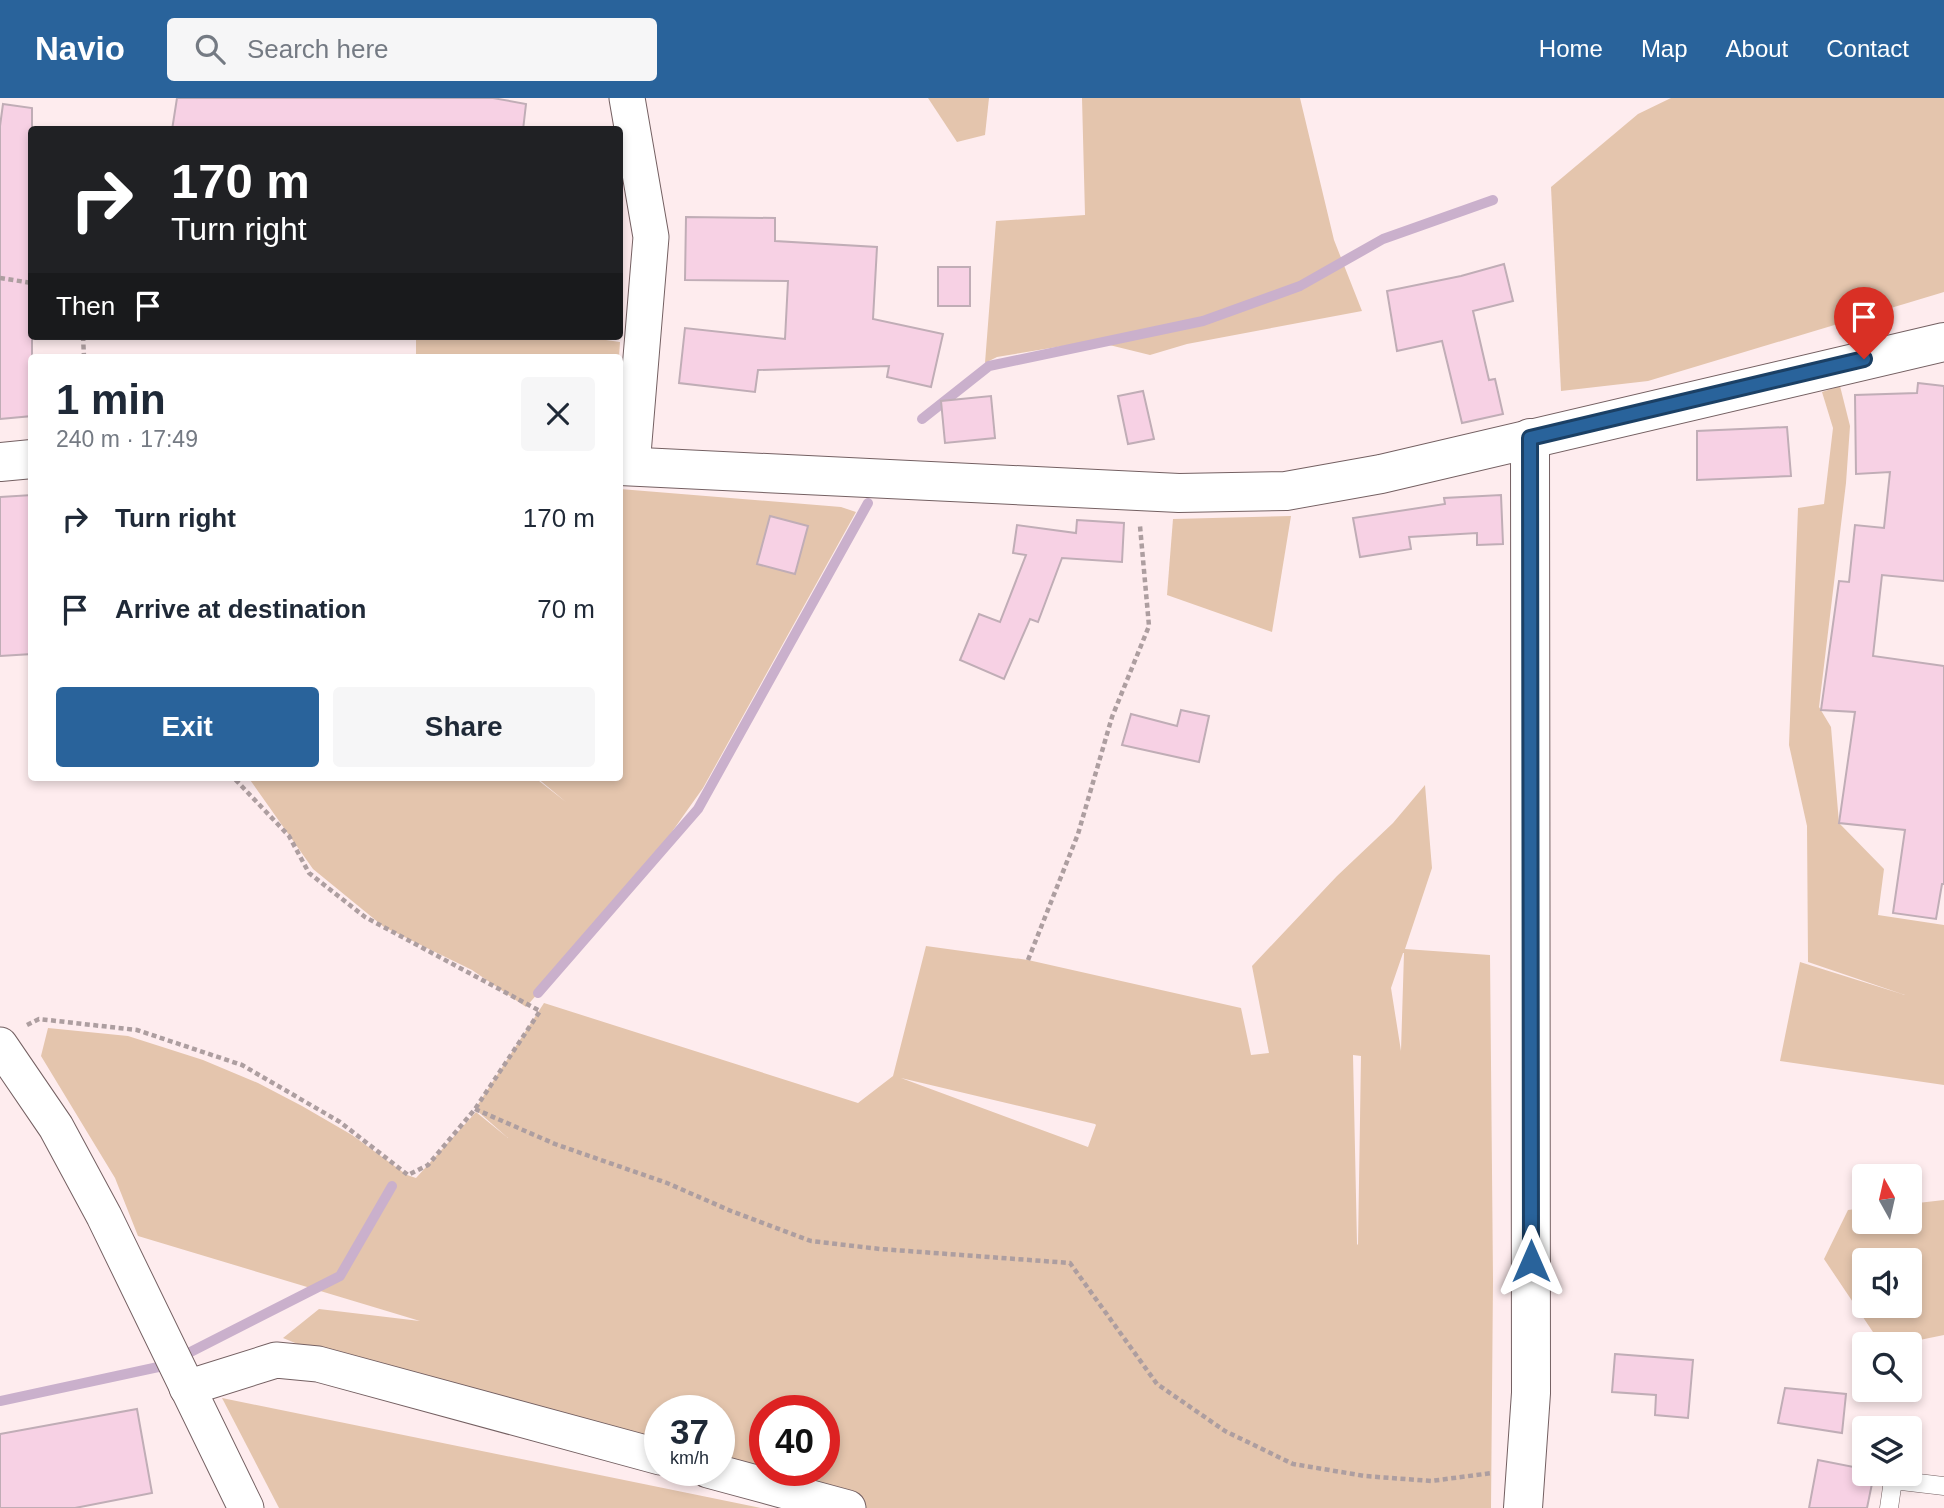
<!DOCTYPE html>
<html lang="en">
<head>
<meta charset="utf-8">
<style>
	body { margin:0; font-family:Arial,sans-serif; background:#f6f6f7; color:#1f2937; height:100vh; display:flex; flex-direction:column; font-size:26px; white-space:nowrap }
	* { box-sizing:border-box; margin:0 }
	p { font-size:23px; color:#747a83 }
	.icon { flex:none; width:38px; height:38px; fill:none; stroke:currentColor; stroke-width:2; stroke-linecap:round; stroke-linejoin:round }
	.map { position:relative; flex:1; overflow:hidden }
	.panel { position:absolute; left:28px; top:256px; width:595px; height:427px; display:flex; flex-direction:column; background:#fff; border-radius:7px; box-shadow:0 4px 10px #0003 }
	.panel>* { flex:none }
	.hud { position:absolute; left:28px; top:28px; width:595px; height:214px; border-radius:7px; box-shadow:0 4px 10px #0003; background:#202124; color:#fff; overflow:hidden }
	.needle { width:46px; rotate:352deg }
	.controls { position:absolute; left:1852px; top:1066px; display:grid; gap:14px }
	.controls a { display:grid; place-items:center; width:70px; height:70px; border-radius:7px; background:#fff; box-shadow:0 4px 10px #0003; font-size:35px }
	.speed { position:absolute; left:644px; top:1297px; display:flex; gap:14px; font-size:35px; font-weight:700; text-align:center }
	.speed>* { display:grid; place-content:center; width:91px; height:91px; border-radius:50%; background:#fff; box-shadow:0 4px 10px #0003; line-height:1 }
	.speed small { font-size:18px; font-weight:400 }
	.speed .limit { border:10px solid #d22; background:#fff; color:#111 }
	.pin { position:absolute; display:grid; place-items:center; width:60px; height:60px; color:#fff; margin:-72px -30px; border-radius:50% 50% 50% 0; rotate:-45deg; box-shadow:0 0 7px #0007 }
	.pin .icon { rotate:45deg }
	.me { position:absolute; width:77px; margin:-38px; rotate:0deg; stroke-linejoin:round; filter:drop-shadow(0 0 5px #0008) }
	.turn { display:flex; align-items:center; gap:24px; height:147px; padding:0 28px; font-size:32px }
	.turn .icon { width:91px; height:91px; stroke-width:2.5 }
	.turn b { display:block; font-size:49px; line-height:60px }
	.then { display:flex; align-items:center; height:66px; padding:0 28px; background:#0003; gap:14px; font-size:26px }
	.round { display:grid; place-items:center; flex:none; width:74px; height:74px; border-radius:7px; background:#f6f6f7 }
	.head { display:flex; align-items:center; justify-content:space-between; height:119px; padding:0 28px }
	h1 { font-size:42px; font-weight:800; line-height:52px }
	.cta { display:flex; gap:14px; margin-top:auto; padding:14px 28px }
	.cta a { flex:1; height:80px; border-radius:7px; background:#29639b; color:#fff; font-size:28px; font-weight:800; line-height:80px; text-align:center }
	.cta a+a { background:#f6f6f7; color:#1f2937 }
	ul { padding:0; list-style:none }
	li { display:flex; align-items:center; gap:21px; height:91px; padding:0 28px }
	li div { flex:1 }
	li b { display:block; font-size:26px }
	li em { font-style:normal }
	header { display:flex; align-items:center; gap:42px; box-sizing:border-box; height:98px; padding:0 35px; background:#29639b; color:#fff }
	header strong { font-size:33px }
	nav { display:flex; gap:38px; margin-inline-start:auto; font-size:24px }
	.search { width:490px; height:63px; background:#f6f6f7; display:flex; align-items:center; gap:18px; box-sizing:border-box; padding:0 24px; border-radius:7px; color:#747a83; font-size:26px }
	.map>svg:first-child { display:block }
	.green { fill:#e4c5ad; fill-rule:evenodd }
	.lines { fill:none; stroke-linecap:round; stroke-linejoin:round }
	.stream { stroke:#cab0cc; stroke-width:10 }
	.building { fill:#f7d1e4; stroke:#c0adb6; stroke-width:2 }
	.lane-casing { stroke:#746062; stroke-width:19 }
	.street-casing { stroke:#746062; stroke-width:37 }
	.secondary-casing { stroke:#746062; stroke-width:40 }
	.path { stroke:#ad9ea0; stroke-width:4.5; stroke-dasharray:5 3.5; stroke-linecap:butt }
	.lane { stroke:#fff; stroke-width:18 }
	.street { stroke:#fff; stroke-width:35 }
	.secondary { stroke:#fff; stroke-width:38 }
	.route-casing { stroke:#1b4065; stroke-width:18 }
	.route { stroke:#29639b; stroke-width:12 }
</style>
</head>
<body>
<header>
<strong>Navio</strong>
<div class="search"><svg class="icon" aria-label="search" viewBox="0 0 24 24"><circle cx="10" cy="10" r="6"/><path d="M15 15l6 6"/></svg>Search here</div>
<nav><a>Home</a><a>Map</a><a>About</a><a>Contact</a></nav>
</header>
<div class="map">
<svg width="1944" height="1410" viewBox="0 0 1944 1410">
	<rect width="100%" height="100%" fill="#feecee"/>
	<g class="green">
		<polygon points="928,0 989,0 985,37 957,44"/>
		<polygon points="1082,0 1300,0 1334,142 1362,213 1187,246 1150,257 1093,243 997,259 985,265 996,123 1085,117"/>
		<polygon points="1671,0 1944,0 1944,194 1648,283 1561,293 1551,89 1638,16"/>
		<polygon points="416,238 578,238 620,244 619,259 416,259"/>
		<polygon points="1840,288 1850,328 1846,385 1819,609 1831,629 1839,725 1884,771 1878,817 1944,827 1944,987 1780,963 1800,864 1905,897 1808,864 1807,728 1789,647 1798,410 1824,406 1833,330 1822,294"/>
		<polygon points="620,391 841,409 856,414 703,690 647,769 526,909 472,872 384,829 313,771 248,679 534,679 566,704 536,679 620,679"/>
		<polygon points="1291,418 1272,534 1167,497 1173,421"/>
		<path d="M 1425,687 L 1432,770 L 1405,851 L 1490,857 L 1493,1182 L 1491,1410 L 862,1410 L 719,1369 L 719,1312 L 660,1312 L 660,1352 L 317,1254 L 283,1240 L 319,1211 L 420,1223 L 138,1138 L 115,1080 L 41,958 L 48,930 L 128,938 L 203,962 L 258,985 L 302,1008 L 352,1037 L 407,1077 L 416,1080 L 476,1014 L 508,1040 L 475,1011 L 544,905 L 858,1005 L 893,978 L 926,848 L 1028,862 L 1241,910 L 1251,957 L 1269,955 L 1252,868 L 1337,778 L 1393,725 ZM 1403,855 L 1404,855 L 1401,953 L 1391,890 ZM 1353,957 L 1361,958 L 1358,1147 L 1357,1146 ZM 901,980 L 1095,1026 L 1096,1027 L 1088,1049 ZM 765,1312 L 824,1312 L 824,1372 L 765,1372 Z"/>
		<path d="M 1944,1102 L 1944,1237 L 1900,1246 L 1881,1246 L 1824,1161 L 1848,1112 L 1864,1110 L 1864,1124 L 1909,1124 L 1909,1106 ZM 1864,1162 L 1909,1162 L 1909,1208 L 1864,1208 Z"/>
		<polygon points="222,1300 761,1410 279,1410"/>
	</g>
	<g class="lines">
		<g class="stream">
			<polyline points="922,321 989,268 1203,223 1300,188 1383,141 1493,102"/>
			<polyline points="538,895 698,711 868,405"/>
			<polyline points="0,1303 163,1268 340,1178 392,1088"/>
		</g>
	</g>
	<g class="building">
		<polygon points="177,0 493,0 526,6 523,32 172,32"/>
		<polygon points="3,6 32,10 32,318 0,321 0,28"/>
		<polygon points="686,119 775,120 775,143 877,149 873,221 943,236 931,289 887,279 889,268 758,272 755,294 679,285 685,230 785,241 788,183 685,182"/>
		<polygon points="1504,166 1513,203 1473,213 1489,282 1495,281 1503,316 1462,325 1442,243 1397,253 1387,193 1461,178"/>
		<rect x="938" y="169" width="32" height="39"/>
		<polygon points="1918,285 1944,288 1944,483 1882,477 1873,558 1944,568 1944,786 1942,786 1936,821 1893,815 1905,732 1839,725 1855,614 1821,612 1839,483 1849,484 1855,427 1884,430 1890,374 1856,376 1855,297 1917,295"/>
		<polygon points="1143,293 1154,341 1128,346 1118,298"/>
		<polygon points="991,298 995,340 945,345 941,303"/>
		<polygon points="1787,329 1791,378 1697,382 1697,333"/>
		<polygon points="32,397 32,556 0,558 0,399"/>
		<polygon points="1501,397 1503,446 1477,447 1477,435 1409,439 1411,451 1360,459 1353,420 1445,406 1444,400"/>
		<polygon points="770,418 808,428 795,476 757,466"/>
		<polygon points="1077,422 1124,425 1122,464 1062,460 1038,524 1030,521 1004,581 960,562 979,516 1000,524 1026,457 1013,455 1017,427 1076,435"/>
		<polygon points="1181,612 1209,618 1199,664 1122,647 1131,616 1177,628"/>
		<polygon points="1615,1256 1693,1262 1688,1320 1655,1317 1656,1297 1612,1294"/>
		<polygon points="1785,1290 1846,1296 1842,1335 1778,1325"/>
		<polygon points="137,1311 152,1395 75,1410 0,1410 0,1336"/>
		<polygon points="1818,1362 1864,1371 1864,1376 1874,1376 1867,1410 1809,1410"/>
	</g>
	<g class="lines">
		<g class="lane-casing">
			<polyline id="lane" points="1889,1410 1893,1382 1944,1388"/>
		</g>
		<g class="street-casing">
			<g id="street">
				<polyline points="627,0 651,139 632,368"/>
				<polyline points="0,947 56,1029 104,1118 246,1410"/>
				<polyline points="187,1290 276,1262 318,1266 660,1359"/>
				<polyline points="708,1372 848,1410"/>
			</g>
		</g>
		<g class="secondary-casing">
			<g id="secondary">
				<polyline points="0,364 32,361"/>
				<polyline points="620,368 1179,395 1286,393 1381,376 1944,244"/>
				<polyline points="1523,1410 1531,1295 1530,340"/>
			</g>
		</g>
		<g class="path">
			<polyline points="0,180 32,185"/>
			<polyline points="83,238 84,259"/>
			<polyline points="1028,862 1078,736 1112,619 1149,528 1140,428"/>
			<polyline points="27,927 39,921 137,932 242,967 340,1024 408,1077 428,1067 475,1011 540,913 365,819 309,775 289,738 233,679"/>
			<polyline points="475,1011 555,1046 667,1085 731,1113 811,1143 880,1151 1070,1165 1157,1286 1225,1333 1293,1366 1365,1378 1431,1383 1492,1375"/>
		</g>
		<use href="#lane" class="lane"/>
		<use href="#street" class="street"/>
		<use href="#secondary" class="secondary"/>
	</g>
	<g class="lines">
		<g class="route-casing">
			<polyline id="route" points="1531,1163 1530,340 1864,261"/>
		</g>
		<use href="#route" class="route"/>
	</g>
</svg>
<div class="controls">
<a><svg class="needle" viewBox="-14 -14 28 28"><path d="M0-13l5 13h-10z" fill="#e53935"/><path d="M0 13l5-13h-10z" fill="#747a83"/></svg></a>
<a><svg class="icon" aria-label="sound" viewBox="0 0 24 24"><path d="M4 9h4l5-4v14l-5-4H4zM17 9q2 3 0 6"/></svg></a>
<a><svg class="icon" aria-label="search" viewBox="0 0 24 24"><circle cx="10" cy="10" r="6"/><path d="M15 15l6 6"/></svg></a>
<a><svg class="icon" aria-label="layers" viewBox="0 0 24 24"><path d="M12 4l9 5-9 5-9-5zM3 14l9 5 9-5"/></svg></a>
</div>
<div class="speed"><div>37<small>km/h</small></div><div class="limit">40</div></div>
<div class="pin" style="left:1864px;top:261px;background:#d93025"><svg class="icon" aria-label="arrive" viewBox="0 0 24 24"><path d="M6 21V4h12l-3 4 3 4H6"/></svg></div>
<svg class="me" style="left:1531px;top:1163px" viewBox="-20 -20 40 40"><path d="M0-17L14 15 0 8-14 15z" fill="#29639b" stroke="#fff" stroke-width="4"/></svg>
<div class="hud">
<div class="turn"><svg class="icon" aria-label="right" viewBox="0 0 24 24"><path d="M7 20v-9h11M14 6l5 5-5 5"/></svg><div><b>170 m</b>Turn right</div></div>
<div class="then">Then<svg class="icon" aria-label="arrive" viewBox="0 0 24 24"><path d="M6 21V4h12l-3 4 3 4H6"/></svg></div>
</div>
<section class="panel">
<div class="head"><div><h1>1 min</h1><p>240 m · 17:49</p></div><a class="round"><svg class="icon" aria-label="close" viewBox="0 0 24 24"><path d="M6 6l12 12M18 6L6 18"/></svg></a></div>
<ul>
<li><svg class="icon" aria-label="right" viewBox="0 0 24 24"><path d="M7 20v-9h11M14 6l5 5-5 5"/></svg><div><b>Turn right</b></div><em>170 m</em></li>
<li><svg class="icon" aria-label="arrive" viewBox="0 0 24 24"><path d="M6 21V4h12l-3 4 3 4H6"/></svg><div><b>Arrive at destination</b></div><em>70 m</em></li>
</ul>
<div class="cta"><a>Exit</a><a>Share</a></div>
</section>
</div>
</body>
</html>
